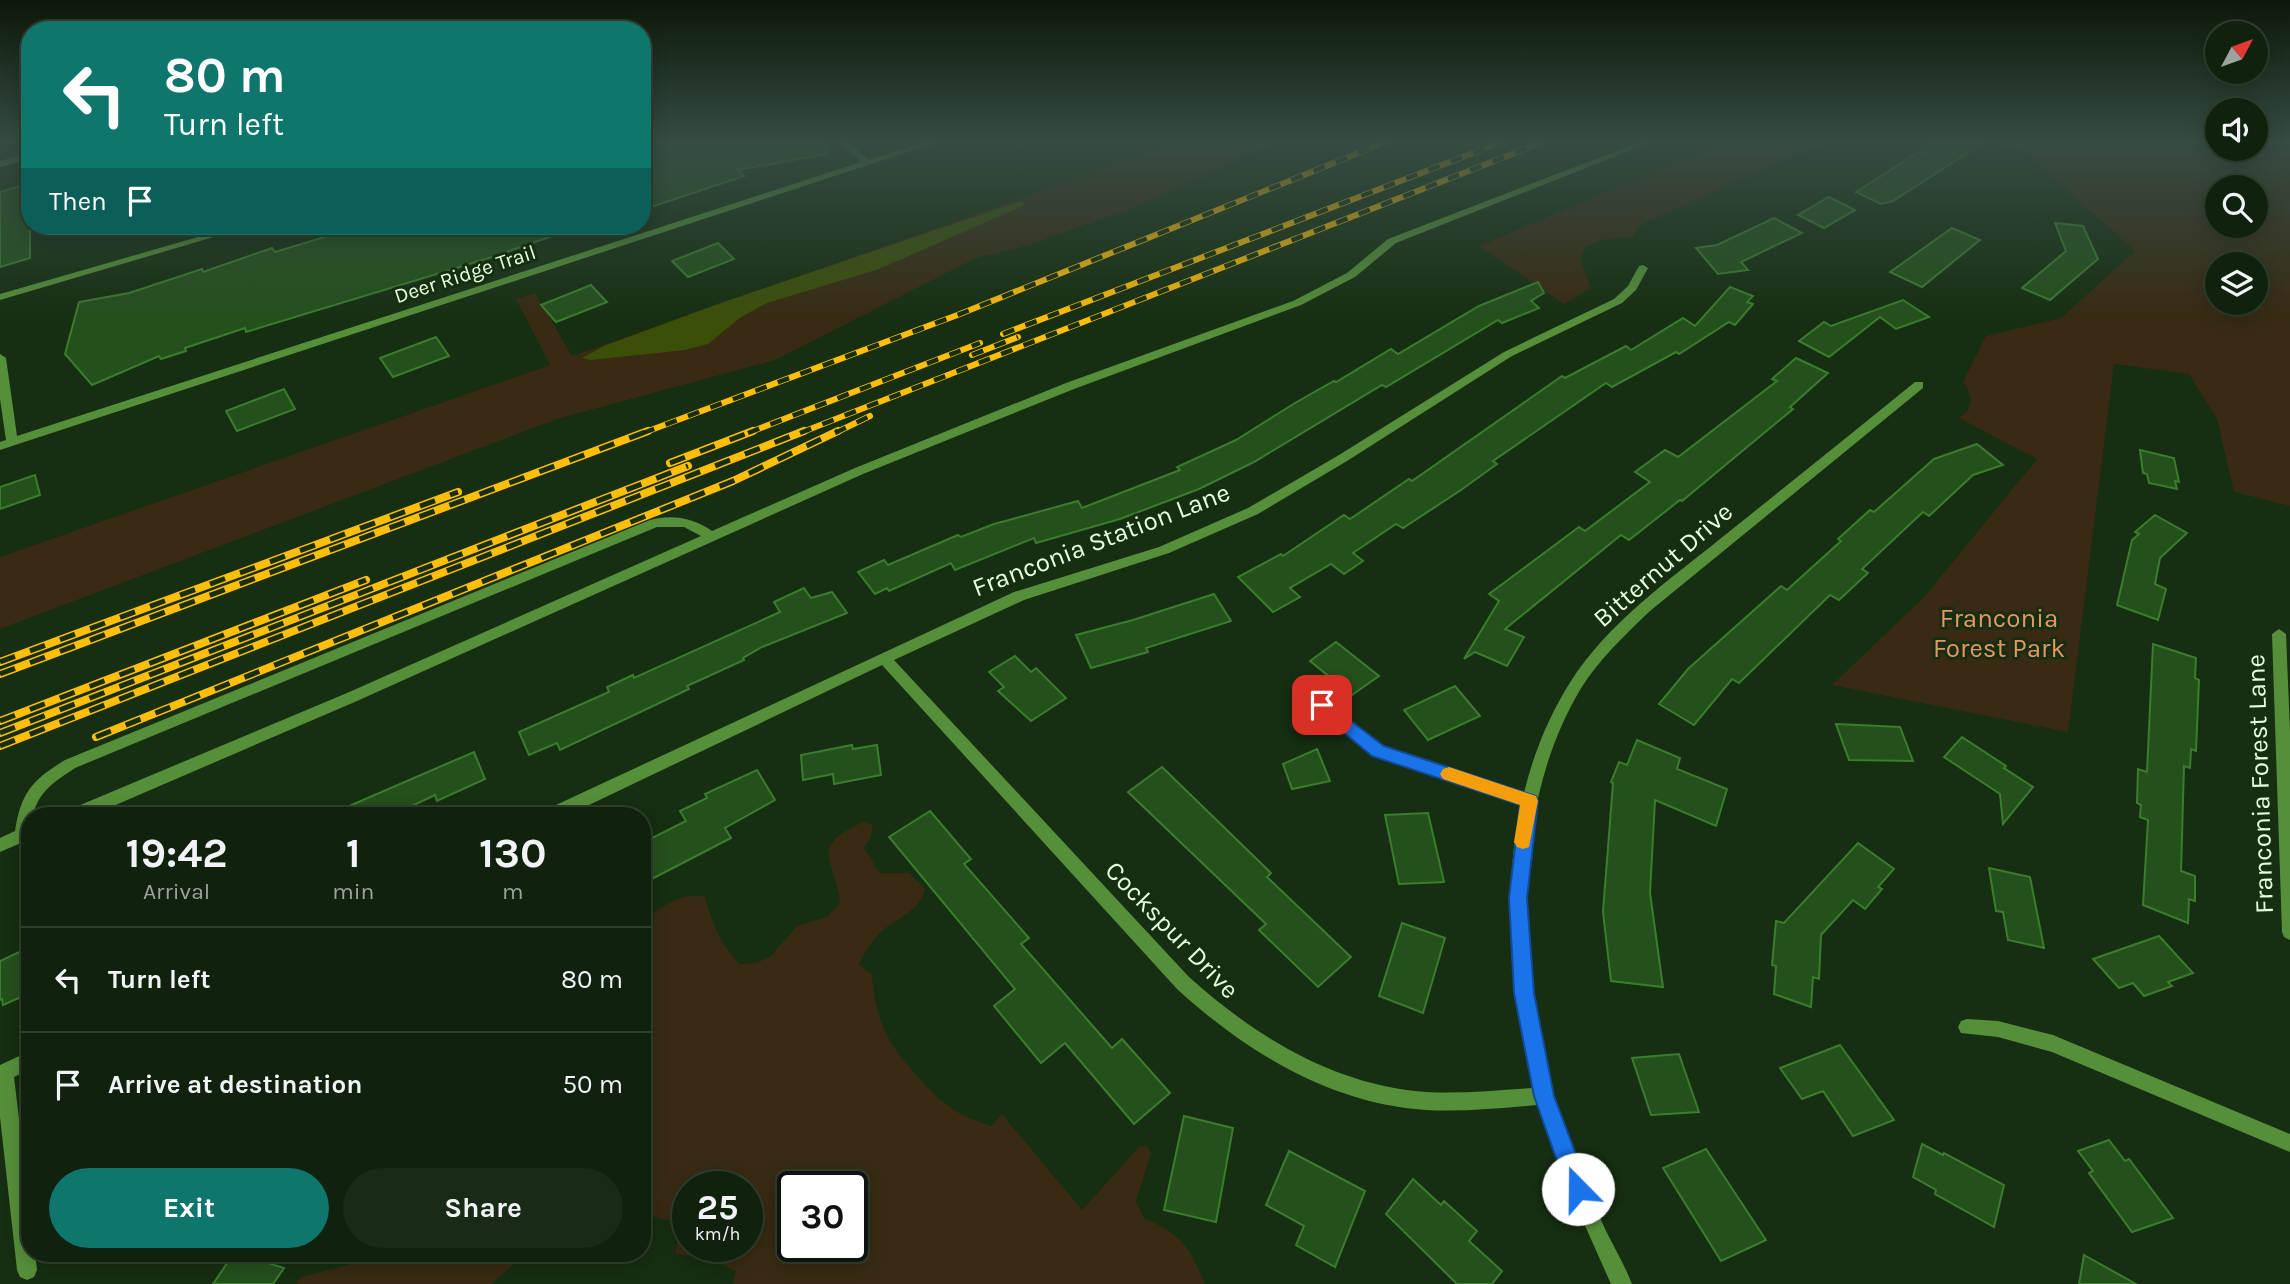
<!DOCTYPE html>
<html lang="en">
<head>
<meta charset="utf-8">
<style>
	body { margin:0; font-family:Karla,sans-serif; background:#192a16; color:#f1f3f6; height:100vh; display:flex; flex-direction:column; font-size:26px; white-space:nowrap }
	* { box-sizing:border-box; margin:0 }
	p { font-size:23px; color:#9ca49d }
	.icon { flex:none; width:38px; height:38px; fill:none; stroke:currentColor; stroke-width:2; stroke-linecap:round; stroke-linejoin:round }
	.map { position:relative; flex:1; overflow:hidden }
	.drawer { position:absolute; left:21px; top:807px; width:630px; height:455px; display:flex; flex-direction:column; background:#10220d; border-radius:28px; box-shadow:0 4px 18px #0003,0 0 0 2px #303f2e }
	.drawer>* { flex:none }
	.guide { position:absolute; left:21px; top:21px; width:630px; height:214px; border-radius:28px; box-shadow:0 4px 18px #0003,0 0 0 2px #303f2e; background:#0f766e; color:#fff; overflow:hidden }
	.needle { width:46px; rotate:49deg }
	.controls { position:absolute; left:2205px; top:21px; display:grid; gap:14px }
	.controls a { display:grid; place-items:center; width:63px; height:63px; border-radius:50%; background:#10220d; box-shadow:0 4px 18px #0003,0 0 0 2px #303f2e; font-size:35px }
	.speed { position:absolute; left:672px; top:1171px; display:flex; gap:14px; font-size:35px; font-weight:700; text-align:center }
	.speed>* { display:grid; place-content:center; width:91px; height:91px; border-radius:50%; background:#10220d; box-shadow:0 4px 18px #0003,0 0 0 2px #303f2e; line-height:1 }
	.speed small { font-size:18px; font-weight:400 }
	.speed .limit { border:4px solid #111; border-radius:10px; background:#fff; color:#111 }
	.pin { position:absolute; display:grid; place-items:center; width:60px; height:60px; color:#fff; margin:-30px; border-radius:14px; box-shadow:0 4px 10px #0006 }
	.me { position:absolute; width:77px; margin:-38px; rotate:338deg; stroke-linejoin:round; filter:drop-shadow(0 0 5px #0008) }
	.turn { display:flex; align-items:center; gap:24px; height:147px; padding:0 28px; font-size:32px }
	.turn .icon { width:91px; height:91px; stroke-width:2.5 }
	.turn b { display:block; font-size:49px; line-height:60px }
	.then { display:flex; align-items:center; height:66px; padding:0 28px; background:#0003; gap:14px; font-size:26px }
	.eta { display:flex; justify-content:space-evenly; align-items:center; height:119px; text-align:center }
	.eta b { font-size:42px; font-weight:700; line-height:49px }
	.action { display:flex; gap:14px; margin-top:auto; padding:14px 28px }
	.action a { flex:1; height:80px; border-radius:42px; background:#0f766e; color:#fff; font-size:28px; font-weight:700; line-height:80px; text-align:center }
	.action a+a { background:#192a16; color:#f1f3f6 }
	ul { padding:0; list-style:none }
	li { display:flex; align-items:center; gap:21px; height:105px; padding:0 28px; border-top:2px solid #303f2e }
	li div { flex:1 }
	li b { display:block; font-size:26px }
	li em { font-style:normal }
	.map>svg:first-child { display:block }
	.green { fill:#382a13; fill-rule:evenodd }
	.water { fill:#3c4f09 }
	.building { fill:#24501c; stroke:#3a7d2d; stroke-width:2 }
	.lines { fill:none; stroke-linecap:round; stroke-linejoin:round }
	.service { fill:#568f3a; fill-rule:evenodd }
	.minor { fill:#568f3a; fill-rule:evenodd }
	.rail-far1-casing { stroke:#ffbe0a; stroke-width:6 }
	.rail-casing { stroke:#ffbe0a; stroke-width:8 }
	.rail-far1 { stroke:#162e11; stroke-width:4.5; stroke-dasharray:12; stroke-linecap:butt }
	.rail { stroke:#162e11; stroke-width:5; stroke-dasharray:16; stroke-linecap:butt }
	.route { fill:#1a73e8; stroke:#114b97; stroke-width:2 }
	.slow { fill:#f59e0b }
	.labels { text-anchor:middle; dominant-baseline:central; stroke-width:6; stroke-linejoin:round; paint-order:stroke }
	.far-street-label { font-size:21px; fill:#e6ffde; stroke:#162e11 }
	.street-label { font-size:26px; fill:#e6ffde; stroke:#162e11 }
	.park-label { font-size:26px; fill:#e69563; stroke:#162e11 }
</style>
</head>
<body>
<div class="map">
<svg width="2290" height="1284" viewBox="0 0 2290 1284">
	<rect width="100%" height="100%" fill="#162e11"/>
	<g class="green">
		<polygon points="1169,143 1275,143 1131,209 1029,245 976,258 775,360 557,419 0,629 0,557 550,365 516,299 535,293 572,356 1007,203"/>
		<polygon points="1724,143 1824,143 1638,226 1633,238 1603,239 1586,247 1580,260 1591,288 1564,304 1479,246"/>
		<path d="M 2000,143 L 2217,143 L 2217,149 L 2256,149 L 2256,143 L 2290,146 L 2290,506 L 2234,492 L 2217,419 L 2189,374 L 2114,364 L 2068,732 L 1832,685 L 1925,596 L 2037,459 L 1959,418 C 1975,406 1974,397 1963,382 L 1986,336 L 2061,318 L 2135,251 L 2022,150 ZM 2256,187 L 2256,226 L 2217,226 L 2217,187 ZM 2256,264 L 2256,303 L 2217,303 L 2217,264 Z"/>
		<path d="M 863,822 L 873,825 L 870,839 L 864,848 L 880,873 L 909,873 L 925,889 C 921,911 898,917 882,931 C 872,940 865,952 859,964 L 872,975 C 875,1019 887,1043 917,1076 C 943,1104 954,1114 991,1126 L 1002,1114 L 1082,1210 L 1139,1147 L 1147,1145 L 1151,1153 L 1136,1201 L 1144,1218 C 1182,1235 1189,1245 1205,1284 L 733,1284 L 736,1271 L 708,1258 L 675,1254 L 677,1242 L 675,1222 L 642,1214 L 642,1125 L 645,1122 L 642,1118 L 642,922 C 660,908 681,891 705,897 C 713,924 720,944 740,964 L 756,963 L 770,957 L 797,926 L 827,917 L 840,903 C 835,857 807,848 863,822 ZM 688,1186 L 747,1186 L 747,1246 L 688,1246 ZM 793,1186 L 852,1186 L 852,1246 L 793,1246 Z"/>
		<polygon points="395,1253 574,1253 568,1259 518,1260 492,1284 296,1284 301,1277"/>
	</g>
	<polygon class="water" points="1021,201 1025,205 879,269 767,303 741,317 708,344 685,350 591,360 582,358 604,346 715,305"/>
	<g class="building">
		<polygon points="642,143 826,143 827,154 738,170 744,176 642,210"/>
		<polygon points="1933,143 1983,143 1893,201 1881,204 1856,192 1920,151 1925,153"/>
		<polygon points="30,183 30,258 0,267 0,192"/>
		<polygon points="1829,197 1855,210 1824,228 1798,215"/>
		<polygon points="1774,218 1802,233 1741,262 1748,270 1718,274 1696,248 1717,245"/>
		<polygon points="2055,223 2083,226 2098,259 2050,300 2022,288 2066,251"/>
		<polygon points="361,226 572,226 573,229 486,259 246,332 245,328 185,348 186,351 161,359 159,356 92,385 65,354 79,302 129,293 202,269 203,272 272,248 275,252"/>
		<polygon points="1952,228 1980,240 1922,287 1890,272"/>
		<polygon points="718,243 734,259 688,277 672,261"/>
		<polygon points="1538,282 1544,293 1531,301 1539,308 1502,323 1498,320 1386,387 1382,385 1254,462 1199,489 1120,519 1036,543 1034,538 955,570 951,563 889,591 887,588 875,594 858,572 884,560 888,565 958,535 961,537 994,524 1078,501 1082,508 1180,470 1177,467 1236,440 1295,403 1334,381 1336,382 1391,349 1398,354 1479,306"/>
		<polygon points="591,285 607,302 556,322 541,305"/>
		<polygon points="1730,287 1753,296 1747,302 1753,304 1735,325 1729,322 1679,354 1676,352 1612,387 1606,383 1493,461 1497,464 1461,490 1403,528 1396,524 1353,553 1363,561 1344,574 1331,564 1290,588 1300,597 1273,612 1238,577 1281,554 1283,556 1344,515 1350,519 1409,479 1412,481 1562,376 1565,378 1626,346 1631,350 1683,318 1695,326"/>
		<polygon points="1903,300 1929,317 1896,329 1880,317 1829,357 1799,341 1824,322 1831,326"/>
		<polygon points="436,337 449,356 393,377 380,358"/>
		<polygon points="1796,358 1828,373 1790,407 1793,409 1682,501 1680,500 1629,540 1621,535 1505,629 1524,637 1507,666 1475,652 1464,659 1499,601 1489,594 1579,527 1585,531 1650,482 1635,472 1665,450 1678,457 1777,381 1772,379"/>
		<polygon points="284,389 295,409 237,431 226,411"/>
		<polygon points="1977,444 2003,465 1973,475 1929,516 1923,512 1862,569 1868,573 1839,600 1830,595 1739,683 1732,679 1694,725 1659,704 1688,669 1781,586 1787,590 1841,541 1838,539 1870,510 1874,512 1934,459"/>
		<polygon points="2140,450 2174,458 2179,482 2175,481 2177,489 2149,483 2147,474 2143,473"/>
		<polygon points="35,475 40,495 0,509 0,487"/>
		<polygon points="2155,515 2187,533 2160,558 2155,584 2166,589 2158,620 2117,605 2132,540 2139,534 2135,532"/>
		<polygon points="804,588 811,598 832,592 847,613 762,647 743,658 744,660 687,686 689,689 560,750 557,743 529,755 519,732 609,692 607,687 633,675 634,678 780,612 774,602"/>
		<polygon points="1214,594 1231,621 1146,648 1148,652 1091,668 1076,635 1133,620"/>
		<polygon points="1336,642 1379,676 1352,695 1310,661"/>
		<polygon points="2153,644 2196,658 2195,678 2199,680 2196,751 2191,749 2190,768 2184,766 2181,871 2195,876 2195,901 2189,899 2188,923 2143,905 2148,820 2140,817 2141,805 2137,803 2138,769 2147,772"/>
		<polygon points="1015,656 1031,672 1036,668 1066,698 1031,721 998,691 1004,687 989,672"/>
		<polygon points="1455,686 1480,716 1428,740 1404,710"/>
		<polygon points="1836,724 1900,727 1913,761 1849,760"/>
		<polygon points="1962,737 2006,766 2004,768 2033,787 2003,824 2000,794 1944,757"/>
		<polygon points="1637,740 1680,758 1677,769 1727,789 1716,826 1655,800 1650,893 1663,987 1611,981 1603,912 1613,783 1611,782 1619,762 1627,765"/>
		<polygon points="852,745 853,749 877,745 881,775 834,784 833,774 803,780 801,755"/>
		<polygon points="1317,749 1330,781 1292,789 1283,764"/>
		<polygon points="474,752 485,779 437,801 435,795 391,816 326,816"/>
		<polygon points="1162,767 1271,873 1267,877 1351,957 1318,987 1259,930 1266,924 1128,792"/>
		<polygon points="757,770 775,800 725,828 731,838 642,884 642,843 686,821 680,811 707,798 705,794"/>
		<polygon points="930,811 971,859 964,864 1029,938 1021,944 1112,1048 1122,1039 1170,1093 1134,1124 1065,1043 1041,1063 994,1006 1015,989 889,837"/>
		<polygon points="1428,813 1444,882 1399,884 1385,815"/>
		<polygon points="1858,843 1894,869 1878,887 1882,889 1865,909 1853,900 1821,935 1819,979 1813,977 1811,1007 1774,994 1776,966 1772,965 1776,921 1784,923"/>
		<polygon points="1989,868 2030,877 2044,948 2008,940 2003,912 1996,911"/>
		<polygon points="1402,923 1445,938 1423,1013 1379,996"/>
		<polygon points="2159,936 2193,973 2168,982 2172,986 2144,996 2133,983 2119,988 2093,959"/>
		<polygon points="30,947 30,993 3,1005 2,999 0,1000 0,961"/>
		<polygon points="1840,1045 1894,1120 1853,1136 1823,1091 1802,1099 1780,1068"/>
		<polygon points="1679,1054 1699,1112 1651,1115 1632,1058"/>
		<polygon points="1184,1116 1233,1128 1216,1222 1164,1210"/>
		<polygon points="2109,1140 2125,1161 2129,1159 2173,1218 2132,1232 2089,1173 2093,1171 2078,1151"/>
		<polygon points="1922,1144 1943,1155 1944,1153 2004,1185 1994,1227 1935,1194 1936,1190 1913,1177"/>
		<polygon points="1706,1149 1766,1240 1721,1261 1663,1168"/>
		<polygon points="1289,1151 1365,1191 1335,1267 1296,1245 1304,1226 1266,1205"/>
		<polygon points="1413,1179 1441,1205 1444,1201 1477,1231 1469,1241 1502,1271 1492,1284 1457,1284 1386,1214"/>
		<polygon points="234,1253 237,1253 284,1268 273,1284 213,1284"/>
		<polygon points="2084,1255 2136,1284 2079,1284"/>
	</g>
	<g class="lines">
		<g class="service">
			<path d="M 1637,143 L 1649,143 L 1396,243 L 1355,277 L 1301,305 L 1074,389 L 863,474 L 357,701 L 90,816 L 64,816 L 66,811 L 347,693 L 701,536 L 684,527 L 657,527 L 75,768 C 56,781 38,791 33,816 L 30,816 L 30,839 L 0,852 L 0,838 L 15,831 C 21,793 32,780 65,760 L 650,520 C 672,514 694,518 712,531 L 855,468 L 1066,383 L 1293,301 L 1347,273 L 1388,239 Z"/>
			<polygon points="1323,699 1328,701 1383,747 1534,796 1537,801 1534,806 1529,808 1373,755 1318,709 1316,705 1318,701"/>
		</g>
		<g class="minor">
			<polygon points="841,143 850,143 869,160 922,143 935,143 0,450 0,442 6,440 0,399 0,354 6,358 17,436 861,162"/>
			<polygon points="30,153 30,159 0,167 0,161"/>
			<polygon points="236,226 251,226 0,300 0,294"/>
			<path d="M 1643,265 L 1648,268 L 1636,290 L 1622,303 L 1512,356 L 1347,461 L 1258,514 L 1169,553 L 1024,600 L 894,660 L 1189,977 C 1256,1037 1334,1085 1426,1092 C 1462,1094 1498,1090 1533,1088 C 1500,956 1495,800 1571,681 C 1608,623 1668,581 1720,539 C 1785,487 1850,435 1915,382 L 1923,382 L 1923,388 L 1650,611 C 1625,635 1598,660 1580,690 C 1506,815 1516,990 1563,1123 C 1575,1160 1590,1196 1606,1231 C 1615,1249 1625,1266 1632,1284 L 1611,1284 L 1570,1192 L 1538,1105 C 1501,1108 1464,1112 1426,1110 C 1331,1104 1246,1052 1177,989 L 882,665 L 566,816 L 541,816 L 543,811 L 1014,592 L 1159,547 L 1248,508 L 1339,455 L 1504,352 L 1614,299 L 1628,286 L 1639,266 Z"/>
			<polygon points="2279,629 2286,634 2290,731 2290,940 2284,937 2282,932 2272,634"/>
			<polygon points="1967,1019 1998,1021 2053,1035 2290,1134 2290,1152 2052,1052 1998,1037 1961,1033 1958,1027 1961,1021"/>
			<polygon points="30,1051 30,1069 14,1077 30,1211 30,1253 35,1253 37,1270 34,1277 27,1280 20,1277 17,1270 0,1117 0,1065"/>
		</g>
		<g class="rail-far1-casing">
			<g id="rail-far1">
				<polyline points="1003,334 1499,143"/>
				<polyline points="972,355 1018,337"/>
				<polyline points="643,433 960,314 1383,143"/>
				<polyline points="748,433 980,343"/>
				<polyline points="800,433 1540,143"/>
				<polyline points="835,433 870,416"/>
			</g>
		</g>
		<g class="rail-casing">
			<g id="rail">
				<polyline points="670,463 753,431"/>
				<polyline points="0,662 458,492"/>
				<polyline points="0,674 648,431"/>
				<polyline points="0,721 366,580"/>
				<polyline points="0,733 688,466"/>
				<polyline points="96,737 733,481 838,431"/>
				<polyline points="0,746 804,431"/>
			</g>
		</g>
		<use href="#rail-far1" class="rail-far1"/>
		<use href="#rail" class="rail"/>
	</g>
	<linearGradient id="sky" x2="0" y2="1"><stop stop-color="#0c1909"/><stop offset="0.44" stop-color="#364c43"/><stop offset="1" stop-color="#364c43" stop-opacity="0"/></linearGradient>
	<rect width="2290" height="322" fill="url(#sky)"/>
	<polygon class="route" points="1322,699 1384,746 1536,796 1538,801 1527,898 1534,993 1554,1096 1589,1189 1586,1197 1578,1200 1570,1197 1534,1096 1514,993 1509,898 1520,805 1372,756 1317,710 1314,705 1317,701"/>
	<polygon class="slow" points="1449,767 1536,796 1538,801 1529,847 1523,849 1517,847 1514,842 1520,805 1443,779 1440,774 1443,769"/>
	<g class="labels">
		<g class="far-street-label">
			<text transform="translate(465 274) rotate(-18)">Deer Ridge Trail</text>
		</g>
		<g class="street-label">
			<text transform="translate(1101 540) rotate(-21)">Franconia Station Lane</text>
			<text transform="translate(1663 565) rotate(-41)">Bitternut Drive</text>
			<text transform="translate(2260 784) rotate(-92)">Franconia Forest Lane</text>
			<text transform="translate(1172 930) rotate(46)">Cockspur Drive</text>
		</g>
		<g class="park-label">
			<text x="1999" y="618">Franconia<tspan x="1999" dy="30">Forest Park</tspan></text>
		</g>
	</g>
</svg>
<div class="controls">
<a><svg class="needle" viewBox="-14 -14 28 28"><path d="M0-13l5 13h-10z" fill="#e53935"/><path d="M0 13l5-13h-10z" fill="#9ca49d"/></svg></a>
<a><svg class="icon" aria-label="sound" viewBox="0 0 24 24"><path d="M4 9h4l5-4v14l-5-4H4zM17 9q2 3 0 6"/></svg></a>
<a><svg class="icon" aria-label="search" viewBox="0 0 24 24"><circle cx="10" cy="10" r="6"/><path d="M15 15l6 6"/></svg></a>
<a><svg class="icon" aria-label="layers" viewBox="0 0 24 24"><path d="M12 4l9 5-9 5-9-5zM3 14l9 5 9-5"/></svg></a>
</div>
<div class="speed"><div>25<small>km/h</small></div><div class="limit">30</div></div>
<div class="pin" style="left:1322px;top:705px;background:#d93025"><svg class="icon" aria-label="arrive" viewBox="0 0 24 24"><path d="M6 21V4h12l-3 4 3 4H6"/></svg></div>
<svg class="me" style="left:1578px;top:1189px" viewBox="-20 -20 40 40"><circle r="19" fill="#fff"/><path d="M0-13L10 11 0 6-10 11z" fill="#1a73e8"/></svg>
<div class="guide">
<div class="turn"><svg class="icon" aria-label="left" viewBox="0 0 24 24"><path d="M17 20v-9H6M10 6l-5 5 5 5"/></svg><div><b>80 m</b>Turn left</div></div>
<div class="then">Then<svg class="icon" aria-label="arrive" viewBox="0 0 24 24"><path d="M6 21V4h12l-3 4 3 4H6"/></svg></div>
</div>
<section class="drawer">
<div class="eta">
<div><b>19:42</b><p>Arrival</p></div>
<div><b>1</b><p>min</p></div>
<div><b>130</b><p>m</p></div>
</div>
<ul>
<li><svg class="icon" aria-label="left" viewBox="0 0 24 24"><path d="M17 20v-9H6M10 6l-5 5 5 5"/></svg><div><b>Turn left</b></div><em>80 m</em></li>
<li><svg class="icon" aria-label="arrive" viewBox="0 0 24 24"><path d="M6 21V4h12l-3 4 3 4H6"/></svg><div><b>Arrive at destination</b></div><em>50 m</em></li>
</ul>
<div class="action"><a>Exit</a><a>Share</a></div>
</section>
</div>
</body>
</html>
